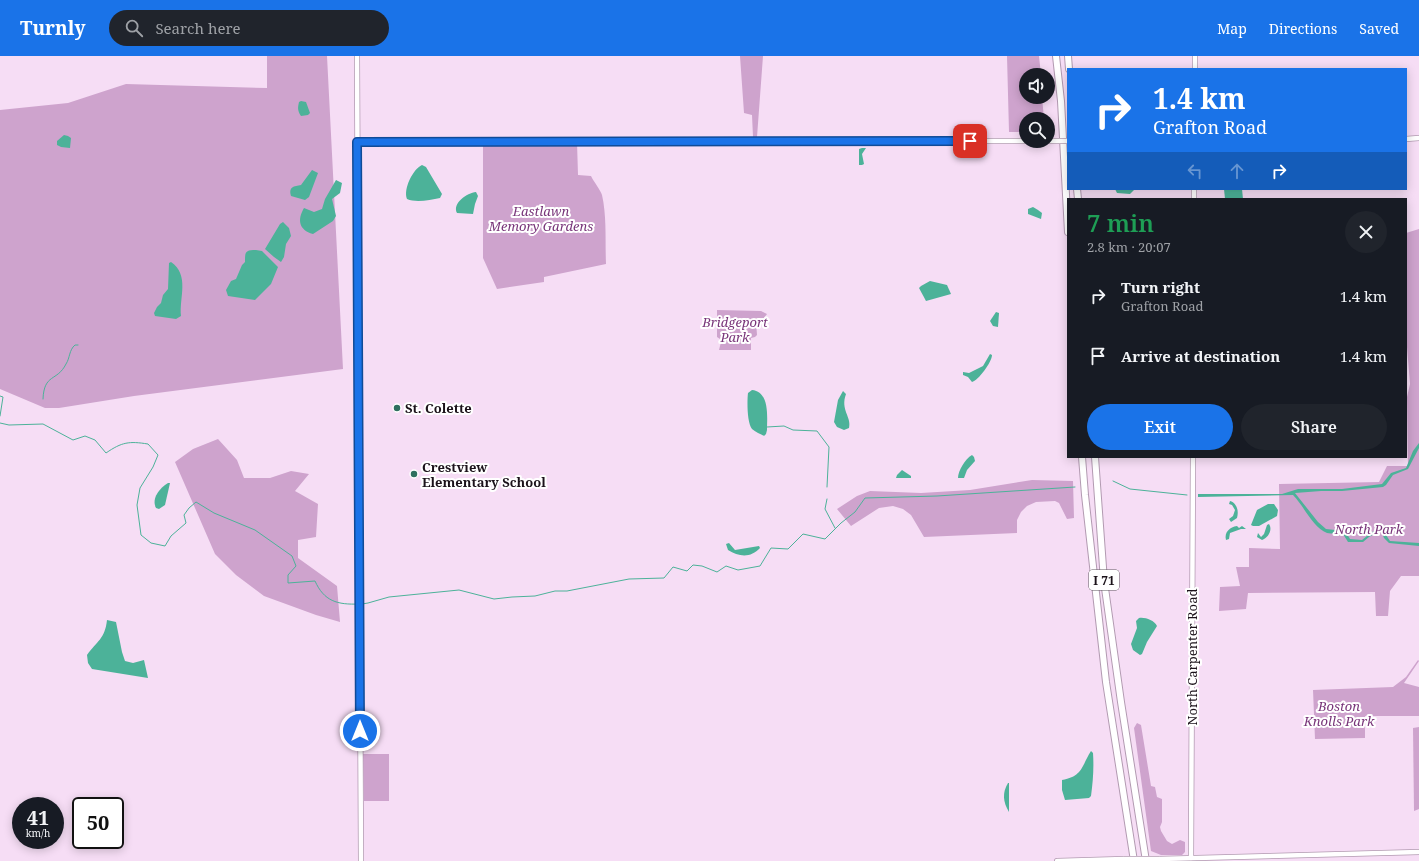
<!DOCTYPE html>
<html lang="en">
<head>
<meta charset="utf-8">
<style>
	body { margin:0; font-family:"Noto Serif",serif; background:#20242c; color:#f1f3f6; height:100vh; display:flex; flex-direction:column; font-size:15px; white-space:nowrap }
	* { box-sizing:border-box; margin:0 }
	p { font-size:13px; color:#9ea1a6 }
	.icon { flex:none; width:22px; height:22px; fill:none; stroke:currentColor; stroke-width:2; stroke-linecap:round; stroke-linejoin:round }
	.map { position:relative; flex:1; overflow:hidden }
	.panel { position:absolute; left:1067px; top:142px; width:340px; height:260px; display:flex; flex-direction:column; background:#171b24; border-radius:0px; box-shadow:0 2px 10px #0003 }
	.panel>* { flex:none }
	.guide { position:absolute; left:1067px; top:12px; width:340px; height:122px; border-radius:0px; box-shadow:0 2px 10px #0003; background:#1a73e8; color:#fff; overflow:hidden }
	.buttons { position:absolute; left:1019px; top:12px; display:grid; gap:8px }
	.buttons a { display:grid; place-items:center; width:36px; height:36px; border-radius:50%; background:#171b24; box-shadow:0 2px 10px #0003; font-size:20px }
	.speed { position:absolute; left:12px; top:741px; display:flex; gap:8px; font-size:20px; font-weight:700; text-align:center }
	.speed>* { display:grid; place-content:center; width:52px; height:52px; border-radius:50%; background:#171b24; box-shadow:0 2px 10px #0003; line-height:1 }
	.speed small { font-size:10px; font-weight:400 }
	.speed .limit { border:2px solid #111; border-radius:6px; background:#fff; color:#111 }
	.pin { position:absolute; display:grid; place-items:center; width:34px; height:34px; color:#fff; margin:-17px; border-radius:8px; box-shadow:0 2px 6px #0006 }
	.me { position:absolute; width:44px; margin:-22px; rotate:0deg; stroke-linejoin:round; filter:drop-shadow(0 0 3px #0008) }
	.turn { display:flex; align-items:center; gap:14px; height:84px; padding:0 20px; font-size:18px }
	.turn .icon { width:52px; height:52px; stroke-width:2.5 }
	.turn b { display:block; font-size:28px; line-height:34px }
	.lanes { display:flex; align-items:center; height:38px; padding:0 20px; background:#0003; justify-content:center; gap:20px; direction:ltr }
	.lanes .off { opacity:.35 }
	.round { display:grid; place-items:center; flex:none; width:42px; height:42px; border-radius:21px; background:#20242c }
	.summary { display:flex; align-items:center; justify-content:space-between; height:68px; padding:0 20px }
	h1 { font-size:24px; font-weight:600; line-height:30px; color:#1e9e55 }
	.cta { display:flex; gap:8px; margin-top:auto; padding:8px 20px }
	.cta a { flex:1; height:46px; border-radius:24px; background:#1a73e8; color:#fff; font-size:16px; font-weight:600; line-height:46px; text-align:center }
	.cta a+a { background:#20242c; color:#f1f3f6 }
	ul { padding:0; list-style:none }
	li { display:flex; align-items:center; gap:12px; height:60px; padding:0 20px }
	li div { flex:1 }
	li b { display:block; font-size:15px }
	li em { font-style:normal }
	header { display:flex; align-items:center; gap:24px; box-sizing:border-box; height:56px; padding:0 20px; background:#1a73e8; color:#fff }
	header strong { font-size:19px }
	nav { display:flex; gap:22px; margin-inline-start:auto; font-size:14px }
	.search { width:280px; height:36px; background:#20242c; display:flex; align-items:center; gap:10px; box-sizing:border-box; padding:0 14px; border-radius:22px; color:#9ea1a6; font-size:15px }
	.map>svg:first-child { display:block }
	.green { fill:#cea3cd }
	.water { fill:#4cb299 }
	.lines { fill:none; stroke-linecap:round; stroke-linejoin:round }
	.stream { stroke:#4cb299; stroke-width:1 }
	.secondary-casing { stroke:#b29ab1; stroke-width:6 }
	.highway-casing { stroke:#b29ab1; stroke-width:8 }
	.secondary { stroke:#fff; stroke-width:4.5 }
	.highway { stroke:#fff; stroke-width:6 }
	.secondary-bridge-casing { stroke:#b29ab1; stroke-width:6; stroke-linecap:butt }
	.secondary-bridge { stroke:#fff; stroke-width:4.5 }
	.route-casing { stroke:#114b97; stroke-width:10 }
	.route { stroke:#1a73e8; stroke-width:7 }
	.poi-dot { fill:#2e6f5f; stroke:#fff; stroke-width:1.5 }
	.labels { text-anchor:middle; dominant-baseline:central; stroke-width:4; stroke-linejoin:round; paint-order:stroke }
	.shield { fill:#fff; stroke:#5f595f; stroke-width:1 }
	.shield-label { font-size:12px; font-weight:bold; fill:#1b121a }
	.park-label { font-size:13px; font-style:italic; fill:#783479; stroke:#fff }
	.poi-label { font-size:13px; font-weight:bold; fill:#1b121a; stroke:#fff; text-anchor:start }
	.street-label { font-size:13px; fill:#1b121a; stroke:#fff }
</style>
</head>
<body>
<header>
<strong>Turnly</strong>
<div class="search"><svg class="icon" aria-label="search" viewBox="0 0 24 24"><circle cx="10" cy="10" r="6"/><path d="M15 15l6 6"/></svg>Search here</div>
<nav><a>Map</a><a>Directions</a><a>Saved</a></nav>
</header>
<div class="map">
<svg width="1419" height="805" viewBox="0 0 1419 805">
	<rect width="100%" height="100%" fill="#f6ddf5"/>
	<g class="green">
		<polygon points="267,0 327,0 343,313 134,340 59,352 45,352 0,333 0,54 68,47 126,28 267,32"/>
		<polygon points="740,0 763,0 757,81 753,81 752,59 744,57"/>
		<polygon points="1007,0 1039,0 1041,19 1026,19 1026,41 1042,41 1044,63 1026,63 1026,76 1009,76"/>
		<path d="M 483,86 L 577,86 L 578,119 L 591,120 C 594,126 601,135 602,139 C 607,161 605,186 606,208 L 544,221 L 544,226 L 497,233 L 483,202 Z"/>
		<polygon points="1419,173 1419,520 1401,520 1390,535 1388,560 1376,560 1375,536 1248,537 1246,553 1219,555 1220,531 1240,530 1236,511 1249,511 1249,492 1280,493 1279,428 1379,426 1387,410 1408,410 1407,341 1410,328 1407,291 1406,290 1406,177"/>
		<polygon points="717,254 761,255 767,258 764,262 756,265 757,279 755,281 751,282 751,294 719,294 721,286 720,283 717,281"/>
		<polygon points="218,383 237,404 244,422 270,422 291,415 309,418 295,435 318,448 316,481 298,484 298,502 337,530 340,566 316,559 264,540 236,519 215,498 175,406 193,393"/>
		<polygon points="1032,424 1073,425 1074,462 1067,463 1059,447 1055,445 1036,446 1027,450 1021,456 1017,464 1017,477 924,481 911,459 903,453 893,450 879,452 851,470 837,453 857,440 870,435 921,437 970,434"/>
		<polygon points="1418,604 1419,605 1404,627 1419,631 1419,660 1365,660 1365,682 1315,683 1313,634 1393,631 1406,621"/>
		<polygon points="1137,667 1141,669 1151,730 1155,731 1157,741 1162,743 1162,766 1160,771 1161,775 1167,785 1172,788 1180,784 1185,786 1185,796 1182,799 1161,799 1151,795 1134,672"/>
		<polygon points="1419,671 1419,753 1414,755 1413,672"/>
		<polygon points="363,698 389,698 389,745 364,745"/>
	</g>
	<g class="water">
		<path d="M 301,45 L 306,46 L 310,57 L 308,59 L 301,60 C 297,54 298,51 299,46 Z"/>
		<polygon points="64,79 68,80 71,82 70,92 61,91 57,89 57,85"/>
		<polygon points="862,92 866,92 862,98 864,108 862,109 859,109 859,93"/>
		<path d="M 422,109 L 426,111 L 442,138 L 440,142 C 430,144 416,147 407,143 C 403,133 413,113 422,109 Z"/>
		<path d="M 312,114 L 318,117 L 309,141 L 305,144 L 291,140 C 288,131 294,130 301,129 Z"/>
		<path d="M 336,124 L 342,127 L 340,137 L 332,143 L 336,160 L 333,165 L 313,178 C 299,174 297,164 304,152 L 314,156 L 322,153 L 325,143 Z"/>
		<polygon points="1115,133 1134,133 1134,134 1130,138 1117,137"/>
		<polygon points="1224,133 1242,133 1243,143 1225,143"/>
		<path d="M 476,136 L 478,140 L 475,148 L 473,158 L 457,157 C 452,147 467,137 476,136 Z"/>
		<polygon points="1033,151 1038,154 1042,157 1041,163 1028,158 1028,153"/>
		<polygon points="283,166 289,172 291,180 286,188 284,201 281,206 274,201 265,193 280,168"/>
		<path d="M 256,194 L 262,195 L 278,211 L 271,228 L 255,244 L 228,240 L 226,234 L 231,225 L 236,223 L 242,209 L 245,206 C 245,196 245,194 256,194 Z"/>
		<path d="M 171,206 C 190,219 179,242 181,260 L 176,263 L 155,260 L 154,257 L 157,251 L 161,247 L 163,239 L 168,233 L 169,207 Z"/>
		<polygon points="930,225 947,229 951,238 926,245 919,232 921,230"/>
		<polygon points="996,256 999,257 998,271 993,270 990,265"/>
		<path d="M 990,298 L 992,299 C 992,306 978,325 972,326 L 968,321 L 963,319 L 963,316 L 969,317 L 983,310 Z"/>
		<path d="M 752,334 C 770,336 767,361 767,374 L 766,378 L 764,380 C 761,378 755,376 752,373 C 747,367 747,345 748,337 Z"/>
		<path d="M 843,335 L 846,338 C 840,354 852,361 849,372 L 844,374 L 837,371 L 834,366 L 838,344 Z"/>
		<path d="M 1419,387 L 1419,392 L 1408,413 L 1393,419 L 1386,429 L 1383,431 L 1342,435 L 1321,435 L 1295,437 L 1318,466 L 1326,473 L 1345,475 L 1350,483 L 1362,484 L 1372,476 L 1382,473 L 1386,475 L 1386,479 L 1390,485 L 1419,487 L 1419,490 L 1389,487 L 1384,482 L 1382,477 L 1380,475 L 1369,481 L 1363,486 L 1348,486 L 1343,478 C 1338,477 1332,478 1327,477 C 1313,472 1304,450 1293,439 L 1198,441 L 1198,438 L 1282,438 L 1298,433 L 1342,433 L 1382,428 L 1391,417 L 1406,412 L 1413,395 Z"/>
		<path d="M 972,399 L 974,401 L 975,405 L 967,414 L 964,422 L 958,422 C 958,415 965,403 972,399 Z"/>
		<polygon points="902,414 911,420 911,422 896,422 897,419"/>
		<path d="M 168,427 L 170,427 L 165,449 L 159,453 L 156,452 C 151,442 160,432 168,427 Z"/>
		<path d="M 1230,445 C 1237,447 1239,455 1237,462 L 1231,466 L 1229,463 L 1233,460 L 1235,454 L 1232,449 L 1229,448 Z"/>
		<polygon points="1268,448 1274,448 1278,454 1277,460 1259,470 1253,470 1251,469 1257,454"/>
		<path d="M 1269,468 C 1273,474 1268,482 1262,484 L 1257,481 L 1258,477 L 1261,481 L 1264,478 L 1267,469 Z"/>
		<path d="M 1237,470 L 1239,472 L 1242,470 L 1246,473 L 1241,473 L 1230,477 L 1229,483 L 1226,484 C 1224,476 1230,471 1237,470 Z"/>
		<path d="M 729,487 L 735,494 L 759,490 L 760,492 C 751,502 739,501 728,494 L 726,488 Z"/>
		<path d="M 1139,562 C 1145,561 1154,564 1157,570 L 1147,586 L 1142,598 L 1140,599 L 1133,594 L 1131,588 L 1137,572 L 1136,565 Z"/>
		<path d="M 107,564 L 116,566 L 122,596 L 125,605 L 133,607 L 144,604 L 148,622 L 92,613 L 88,607 L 87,599 C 97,585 105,583 107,564 Z"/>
		<path d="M 1091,695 L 1093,697 C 1094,712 1093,725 1091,740 L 1089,742 L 1065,744 L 1062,734 L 1062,724 C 1083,720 1081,711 1091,695 Z"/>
		<path d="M 1008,727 L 1009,727 L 1009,756 C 1003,746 1002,737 1008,727 Z"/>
	</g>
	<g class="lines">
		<g class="stream">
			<polyline points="0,340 3,341 0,360"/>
			<path d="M 43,343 C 44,317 57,326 66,308 C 70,302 69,294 75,289 L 78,289"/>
			<path d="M 0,367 L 9,369 L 43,368 L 73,384 L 85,380 L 95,384 L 106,397 C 122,386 129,385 148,388 L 158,399 L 153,411 L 140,432 L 137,449 L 141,479 L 151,487 L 165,490 L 171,480 L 186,467 L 184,459 L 189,452 L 196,446 L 214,457 L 255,474 L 292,500 L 296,510 L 288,519 L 288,527 L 315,525 C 324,545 337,549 359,548"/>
			<polyline points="767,371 784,370 793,374 817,375 829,391 827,431"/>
			<polyline points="1113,425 1130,433 1187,439"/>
			<polyline points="827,443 825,453 835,472"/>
			<polyline points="362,548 368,547 389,541 459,534 494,543 512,541 535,540 555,535 567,535 629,523 664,522 673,511 687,515 693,509 702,510 717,516 726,510 738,514 760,510 771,492 788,493 803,478 825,483 841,467 855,456 865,442 937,440 1075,431"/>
		</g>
		<g class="secondary-casing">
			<g id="secondary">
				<polyline points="357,0 361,805"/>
				<polyline points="1195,13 1195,0"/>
				<polyline points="1406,83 1419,82"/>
				<polyline points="357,85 1026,85"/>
				<polyline points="1194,143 1194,133"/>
				<polyline points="1191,802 1193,401"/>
				<polyline points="1159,803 1419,796"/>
				<polyline points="1057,805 1124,803"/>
			</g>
		</g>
		<g class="highway-casing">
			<g id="highway">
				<polyline points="1056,0 1061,45 1068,176"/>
				<polyline points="1068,0 1069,13"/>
				<polyline points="1077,133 1078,143"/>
				<polyline points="1082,401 1085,439 1106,626 1134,805"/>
				<polyline points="1095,401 1104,525 1121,646 1146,805"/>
			</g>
		</g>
		<use href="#secondary" class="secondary"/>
		<use href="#highway" class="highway"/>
		<g class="secondary-bridge-casing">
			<g id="secondary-bridge">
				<polyline points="1048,85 1068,85"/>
				<polyline points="1124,803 1159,803"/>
			</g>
		</g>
		<use href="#secondary-bridge" class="secondary-bridge"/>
	</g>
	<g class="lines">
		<g class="route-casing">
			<polyline id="route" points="360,675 357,86 970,85"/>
		</g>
		<use href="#route" class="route"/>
	</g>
	<g class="poi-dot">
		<circle cx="397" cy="352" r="4"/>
		<circle cx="414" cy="418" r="4"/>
	</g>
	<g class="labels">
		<rect class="shield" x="1089" y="514" width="30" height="20" rx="3"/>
		<g class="shield-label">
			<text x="1104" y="524">I 71</text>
		</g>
		<g class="park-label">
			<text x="541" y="155">Eastlawn<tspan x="541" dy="15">Memory Gardens</tspan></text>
			<text x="735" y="266">Bridgeport<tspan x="735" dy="15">Park</tspan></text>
			<text x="1369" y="473">North Park</text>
			<text x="1339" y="650">Boston<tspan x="1339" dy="15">Knolls Park</tspan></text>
		</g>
		<g class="poi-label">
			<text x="405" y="352">St. Colette</text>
			<text x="422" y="411">Crestview<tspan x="422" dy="15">Elementary School</tspan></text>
		</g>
		<g class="street-label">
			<text transform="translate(1192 601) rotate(-90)">North Carpenter Road</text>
		</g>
	</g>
</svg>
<div class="buttons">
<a><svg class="icon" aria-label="sound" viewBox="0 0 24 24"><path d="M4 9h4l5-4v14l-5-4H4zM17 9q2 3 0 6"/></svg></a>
<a><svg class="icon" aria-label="search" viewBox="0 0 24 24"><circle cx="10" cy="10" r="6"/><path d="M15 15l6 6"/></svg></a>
</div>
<div class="speed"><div>41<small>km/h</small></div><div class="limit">50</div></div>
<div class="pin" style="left:970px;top:85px;background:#d93025"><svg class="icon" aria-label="arrive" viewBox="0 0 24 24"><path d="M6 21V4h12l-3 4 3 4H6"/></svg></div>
<svg class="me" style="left:360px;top:675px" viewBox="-20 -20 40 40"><circle r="17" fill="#1a73e8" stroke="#fff" stroke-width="3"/><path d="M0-11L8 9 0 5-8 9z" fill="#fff"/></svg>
<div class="guide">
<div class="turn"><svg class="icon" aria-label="right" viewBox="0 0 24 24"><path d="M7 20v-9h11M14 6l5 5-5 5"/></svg><div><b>1.4 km</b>Grafton Road</div></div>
<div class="lanes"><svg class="icon off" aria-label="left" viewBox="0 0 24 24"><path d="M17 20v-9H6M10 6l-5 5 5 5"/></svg><svg class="icon off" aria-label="ahead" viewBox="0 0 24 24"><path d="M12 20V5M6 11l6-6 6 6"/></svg><svg class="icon" aria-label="right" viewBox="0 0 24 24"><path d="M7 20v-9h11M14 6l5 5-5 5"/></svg></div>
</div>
<section class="panel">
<div class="summary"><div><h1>7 min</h1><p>2.8 km · 20:07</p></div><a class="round"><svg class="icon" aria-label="close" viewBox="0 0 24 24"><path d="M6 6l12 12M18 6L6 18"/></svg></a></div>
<ul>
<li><svg class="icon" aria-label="right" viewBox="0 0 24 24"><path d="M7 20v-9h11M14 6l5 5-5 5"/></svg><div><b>Turn right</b><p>Grafton Road</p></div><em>1.4 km</em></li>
<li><svg class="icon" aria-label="arrive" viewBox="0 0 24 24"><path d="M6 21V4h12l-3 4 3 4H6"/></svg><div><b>Arrive at destination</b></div><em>1.4 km</em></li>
</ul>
<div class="cta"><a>Exit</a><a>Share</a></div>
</section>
</div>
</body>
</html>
